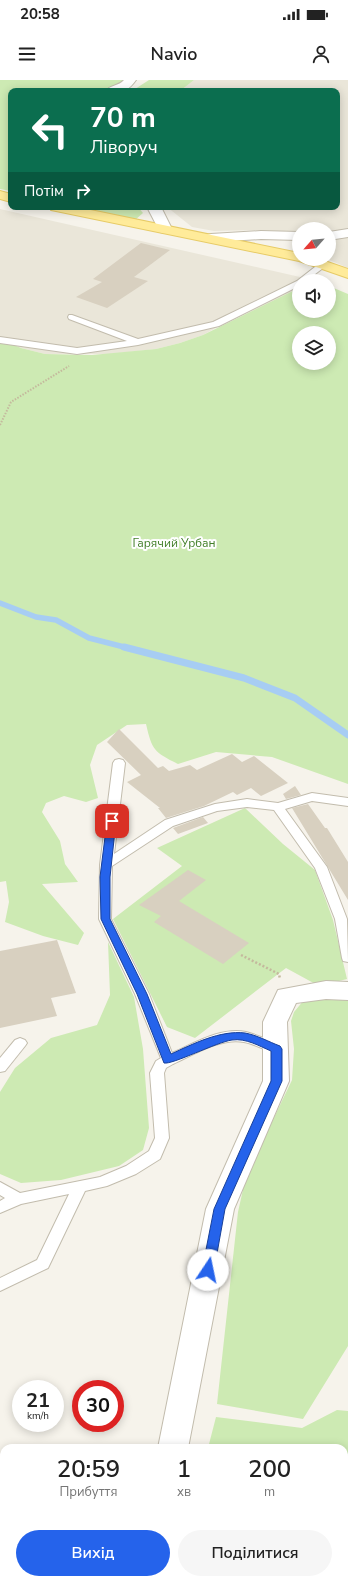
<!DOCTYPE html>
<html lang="uk">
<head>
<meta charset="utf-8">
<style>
	body { margin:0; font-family:"Nunito Sans",sans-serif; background:#f6f6f6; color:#222; height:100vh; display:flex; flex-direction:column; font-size:15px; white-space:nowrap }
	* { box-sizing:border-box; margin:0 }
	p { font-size:13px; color:#767676 }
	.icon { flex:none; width:22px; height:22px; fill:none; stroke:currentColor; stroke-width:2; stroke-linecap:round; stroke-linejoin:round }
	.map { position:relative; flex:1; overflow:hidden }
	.sheet { position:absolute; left:0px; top:1364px; width:348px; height:140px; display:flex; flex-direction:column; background:#fff; border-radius:12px 12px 0 0; box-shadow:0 2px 10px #0003 }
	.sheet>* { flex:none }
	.top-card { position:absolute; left:8px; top:8px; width:332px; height:122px; border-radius:8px; box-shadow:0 2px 10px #0003; background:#0b6e4f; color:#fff; overflow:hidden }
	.needle { width:26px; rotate:243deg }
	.controls { position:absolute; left:292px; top:142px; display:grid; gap:8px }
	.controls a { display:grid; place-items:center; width:44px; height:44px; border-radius:50%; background:#fff; box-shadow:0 2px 10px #0003; font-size:20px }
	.speed { position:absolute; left:12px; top:1300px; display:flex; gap:8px; font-size:20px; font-weight:700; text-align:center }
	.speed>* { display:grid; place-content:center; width:52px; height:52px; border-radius:50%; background:#fff; box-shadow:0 2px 10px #0003; line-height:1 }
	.speed small { font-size:10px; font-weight:400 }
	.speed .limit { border:6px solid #d22; background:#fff; color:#111 }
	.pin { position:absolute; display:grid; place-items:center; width:34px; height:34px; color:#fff; margin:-17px; border-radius:8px; box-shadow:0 2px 6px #0006 }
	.me { position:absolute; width:44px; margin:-22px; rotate:11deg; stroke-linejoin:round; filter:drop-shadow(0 0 3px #0008) }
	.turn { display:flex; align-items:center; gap:14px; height:84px; padding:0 16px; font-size:18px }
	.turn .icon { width:52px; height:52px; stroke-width:2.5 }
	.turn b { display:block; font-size:28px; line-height:34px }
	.then { display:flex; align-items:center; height:38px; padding:0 16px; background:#0003; gap:8px; font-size:15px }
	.eta { display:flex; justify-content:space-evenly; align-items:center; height:68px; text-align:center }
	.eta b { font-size:24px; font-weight:600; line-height:28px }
	.action { display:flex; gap:8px; margin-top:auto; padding:8px 16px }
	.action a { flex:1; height:46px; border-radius:24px; background:#2563eb; color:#fff; font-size:16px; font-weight:600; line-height:46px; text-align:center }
	.action a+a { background:#f6f6f6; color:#222 }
	.status { display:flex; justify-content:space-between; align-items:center; height:28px; padding:0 20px; background:#fff; direction:ltr }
	.status svg { height:11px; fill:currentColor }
	header { display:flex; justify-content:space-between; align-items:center; height:52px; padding:0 16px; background:#fff; font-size:18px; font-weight:600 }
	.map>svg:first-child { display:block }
	.residential { fill:#eae6d9 }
	.green { fill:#cdeab3; fill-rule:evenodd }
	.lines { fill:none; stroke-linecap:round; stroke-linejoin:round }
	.stream-far1 { stroke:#a7cdf3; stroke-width:5.5 }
	.stream { stroke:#a7cdf3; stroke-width:7 }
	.building { fill:#d8d0c0 }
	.service-casing { stroke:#c2bcad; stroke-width:2 }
	.minor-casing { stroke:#c2bcad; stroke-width:2 }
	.primary-casing { stroke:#e7cb67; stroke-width:2 }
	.path-far1 { stroke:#c4b99d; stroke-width:2; stroke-dasharray:1.5 1.5; stroke-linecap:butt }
	.path { stroke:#c4b99d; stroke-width:2.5; stroke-dasharray:2 2; stroke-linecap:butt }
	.service { fill:#fff; fill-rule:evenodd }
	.minor { fill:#fff; fill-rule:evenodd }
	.primary { fill:#ffeb9a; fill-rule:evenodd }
	.route { fill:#2563eb; stroke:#184099 }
	.labels { text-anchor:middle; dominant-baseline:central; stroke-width:4; stroke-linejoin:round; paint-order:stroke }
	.park-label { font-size:12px; fill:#427f29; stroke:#fff }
</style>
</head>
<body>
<div class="status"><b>20:58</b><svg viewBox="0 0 49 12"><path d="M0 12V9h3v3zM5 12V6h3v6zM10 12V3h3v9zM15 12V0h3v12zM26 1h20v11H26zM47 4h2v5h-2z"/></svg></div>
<header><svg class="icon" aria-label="menu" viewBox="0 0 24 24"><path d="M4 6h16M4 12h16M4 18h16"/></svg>Navio<svg class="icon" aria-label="person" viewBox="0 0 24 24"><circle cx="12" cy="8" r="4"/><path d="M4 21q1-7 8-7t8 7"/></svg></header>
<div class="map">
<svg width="348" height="1504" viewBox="0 0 348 1504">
	<rect width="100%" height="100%" fill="#f6f3eb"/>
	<g class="residential">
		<polygon points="194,0 348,0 348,188 327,179 329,179 329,149 299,149 299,152 256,150 214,151 192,147 167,127 337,127 337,11 180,11"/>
		<polygon points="0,129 313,200 299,201 299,208 286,216 223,244 203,255 180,263 156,269 111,274 45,274 21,268 0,259"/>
	</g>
	<g class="green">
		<polygon points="0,0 123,0 122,4 109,11 11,11 11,111 0,109"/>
		<polygon points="149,0 194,0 180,11 132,11"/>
		<polygon points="80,127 138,127 143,133 135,140"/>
		<path d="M 329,206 L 348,214 L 348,704 L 272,677 L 216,672 L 178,684 C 154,672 152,670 146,644 L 127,645 L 97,665 L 90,685 L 98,718 L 86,722 L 64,716 L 46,723 L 42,732 L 60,761 L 65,784 L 78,802 L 42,804 L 84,853 L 78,865 L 43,856 L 5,842 L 9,822 L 6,801 L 0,802 L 0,259 L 21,268 L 45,274 L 92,275 L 156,269 L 180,263 L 203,255 L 299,208 L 299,231 L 329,231 ZM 299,253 L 329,253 L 329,283 L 299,283 Z"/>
		<polygon points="245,728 283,764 315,790 333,840 347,899 319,906 286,888 195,958 167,947 113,839 182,786 157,768"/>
		<polygon points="108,862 134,917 139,946 143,969 149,1048 143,1070 119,1086 61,1100 21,1103 0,1094 0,1012 15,988 51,958 97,945 110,915"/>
		<polygon points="312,918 348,918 348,1266 303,1339 217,1324 238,1132 246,1096 292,1000 294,969 291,941 294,932 304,920"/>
		<polygon points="337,1330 348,1331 348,1504 175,1504 176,1500 344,1500 344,1368 208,1368 216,1337 302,1348"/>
	</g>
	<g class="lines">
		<polyline class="stream-far1" points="0,523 36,537 56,540 89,558 128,568"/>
		<polyline class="stream" points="124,567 244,598 295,618 348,655"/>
	</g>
	<g class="building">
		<polygon points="141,163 170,170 134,197 148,201 107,228 76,217 102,202 93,199"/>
		<polygon points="119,649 158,688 163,686 169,691 190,685 197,690 232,674 242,682 254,676 288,703 261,716 251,708 237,715 233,712 204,726 166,738 158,728 160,728 127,702 141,695 107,662"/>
		<polygon points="295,706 301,715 286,719 283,714"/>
		<polygon points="308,724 325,748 327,748 348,782 348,820 292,728"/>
		<polygon points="203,737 208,743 178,754 173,748"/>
		<polygon points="188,790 206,800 179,821 249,863 223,884 154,842 161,836 139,825"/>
		<polygon points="57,860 76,913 51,918 57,936 0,948 0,871"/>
	</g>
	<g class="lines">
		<g class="service-casing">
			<g id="service">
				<polygon points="320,183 323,183 327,185 306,201 299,201 299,206 219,246 138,265 77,274 0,263 0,257 77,268 127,261 69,239 68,237 69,235 72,235 138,259 213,242 297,201"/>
				<path d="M 119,679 L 123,680 L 125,683 L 114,774 L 165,740 L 215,724 L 247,719 L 278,723 L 312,713 L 348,718 L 348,726 L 312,721 L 285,729 L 327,787 L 347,839 L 348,882 L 343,881 L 342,878 L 335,839 L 315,788 L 274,730 L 247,727 L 217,731 L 173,746 L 112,786 L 111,839 L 149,914 L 172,973 C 195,963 221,947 246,952 C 258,955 270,961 282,965 L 284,969 L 282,973 L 277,974 C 266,971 255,964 244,962 C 222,957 193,975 173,984 L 166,988 L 164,993 L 169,1058 L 160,1079 L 136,1094 L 107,1106 L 85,1111 L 48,1188 L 0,1211 L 0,1198 L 37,1180 L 69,1114 L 21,1124 L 0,1133 L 0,1121 L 5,1118 L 0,1115 L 0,1102 L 20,1113 L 100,1097 L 126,1086 L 149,1071 L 155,1058 L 150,993 L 156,981 L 161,978 L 135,914 L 99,839 L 100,785 L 113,683 L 115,680 Z"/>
				<polygon points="20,958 25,960 27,963 25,966 5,991 0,992 0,978 15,960"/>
				<polygon points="53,1500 72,1500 70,1504 51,1504"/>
			</g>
		</g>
		<g class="minor-casing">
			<g id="minor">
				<path d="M 124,0 L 136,0 C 127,13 121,11 106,11 C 110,5 119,6 124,0 Z"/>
				<polygon points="147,127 161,127 172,149 170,152 165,153 160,152"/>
				<polygon points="348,149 348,157 329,160 329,152"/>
				<polygon points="261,151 299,152 299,160 261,159 211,162 206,161 204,158 206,155 211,154"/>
				<polygon points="326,901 348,902 348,920 326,919 296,923 287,942 289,1001 234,1129 188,1368 158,1368 206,1129 263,1001 263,942 278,910"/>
				<rect x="135" y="1500" width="32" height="4"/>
			</g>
		</g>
		<g class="primary-casing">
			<g id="primary">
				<polygon points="0,111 11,114 11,122 0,119"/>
				<polygon points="49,127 76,127 299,173 299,179 319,179 348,189 348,198 299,181 56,131 51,130"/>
			</g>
		</g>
		<polyline class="path-far1" points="0,345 11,322 69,286"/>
		<polyline class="path" points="241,875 279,894 280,899"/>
		<use href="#service" class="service"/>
		<use href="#minor" class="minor"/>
		<use href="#primary" class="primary"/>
	</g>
	<path class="route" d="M 112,738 L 116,741 L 110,797 L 110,839 L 147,914 L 171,974 C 193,964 220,950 245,953 C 257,955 269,962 280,966 L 282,969 L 282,1001 L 225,1129 L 214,1190 L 212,1194 L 208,1195 L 204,1194 L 202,1190 L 214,1129 L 271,1001 L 271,971 C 259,966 246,958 232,960 C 217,962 172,985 164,983 L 137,914 L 101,839 L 100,797 L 107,741 Z"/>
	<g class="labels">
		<g class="park-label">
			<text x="174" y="463">Гарячий Урбан</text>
		</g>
	</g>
</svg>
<div class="controls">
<a><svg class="needle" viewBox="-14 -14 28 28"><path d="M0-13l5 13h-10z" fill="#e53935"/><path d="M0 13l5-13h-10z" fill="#767676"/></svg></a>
<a><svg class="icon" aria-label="sound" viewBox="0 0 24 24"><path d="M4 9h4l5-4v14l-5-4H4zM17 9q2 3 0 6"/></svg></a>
<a><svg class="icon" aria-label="layers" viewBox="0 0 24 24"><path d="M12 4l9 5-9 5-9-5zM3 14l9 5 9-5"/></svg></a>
</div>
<div class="speed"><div>21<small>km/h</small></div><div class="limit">30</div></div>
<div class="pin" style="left:112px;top:741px;background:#d93025"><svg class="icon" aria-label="arrive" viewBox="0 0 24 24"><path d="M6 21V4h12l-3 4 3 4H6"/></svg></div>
<svg class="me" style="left:208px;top:1190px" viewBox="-20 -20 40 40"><circle r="19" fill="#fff"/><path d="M0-13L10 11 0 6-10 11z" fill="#2563eb"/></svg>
<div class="top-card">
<div class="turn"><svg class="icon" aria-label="left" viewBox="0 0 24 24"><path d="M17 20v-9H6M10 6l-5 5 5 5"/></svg><div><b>70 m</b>Ліворуч</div></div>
<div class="then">Потім<svg class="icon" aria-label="right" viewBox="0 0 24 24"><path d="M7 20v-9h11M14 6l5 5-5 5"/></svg></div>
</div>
<section class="sheet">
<div class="eta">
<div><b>20:59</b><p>Прибуття</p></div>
<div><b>1</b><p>хв</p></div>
<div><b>200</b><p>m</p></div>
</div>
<div class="action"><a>Вихід</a><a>Поділитися</a></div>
</section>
</div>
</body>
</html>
